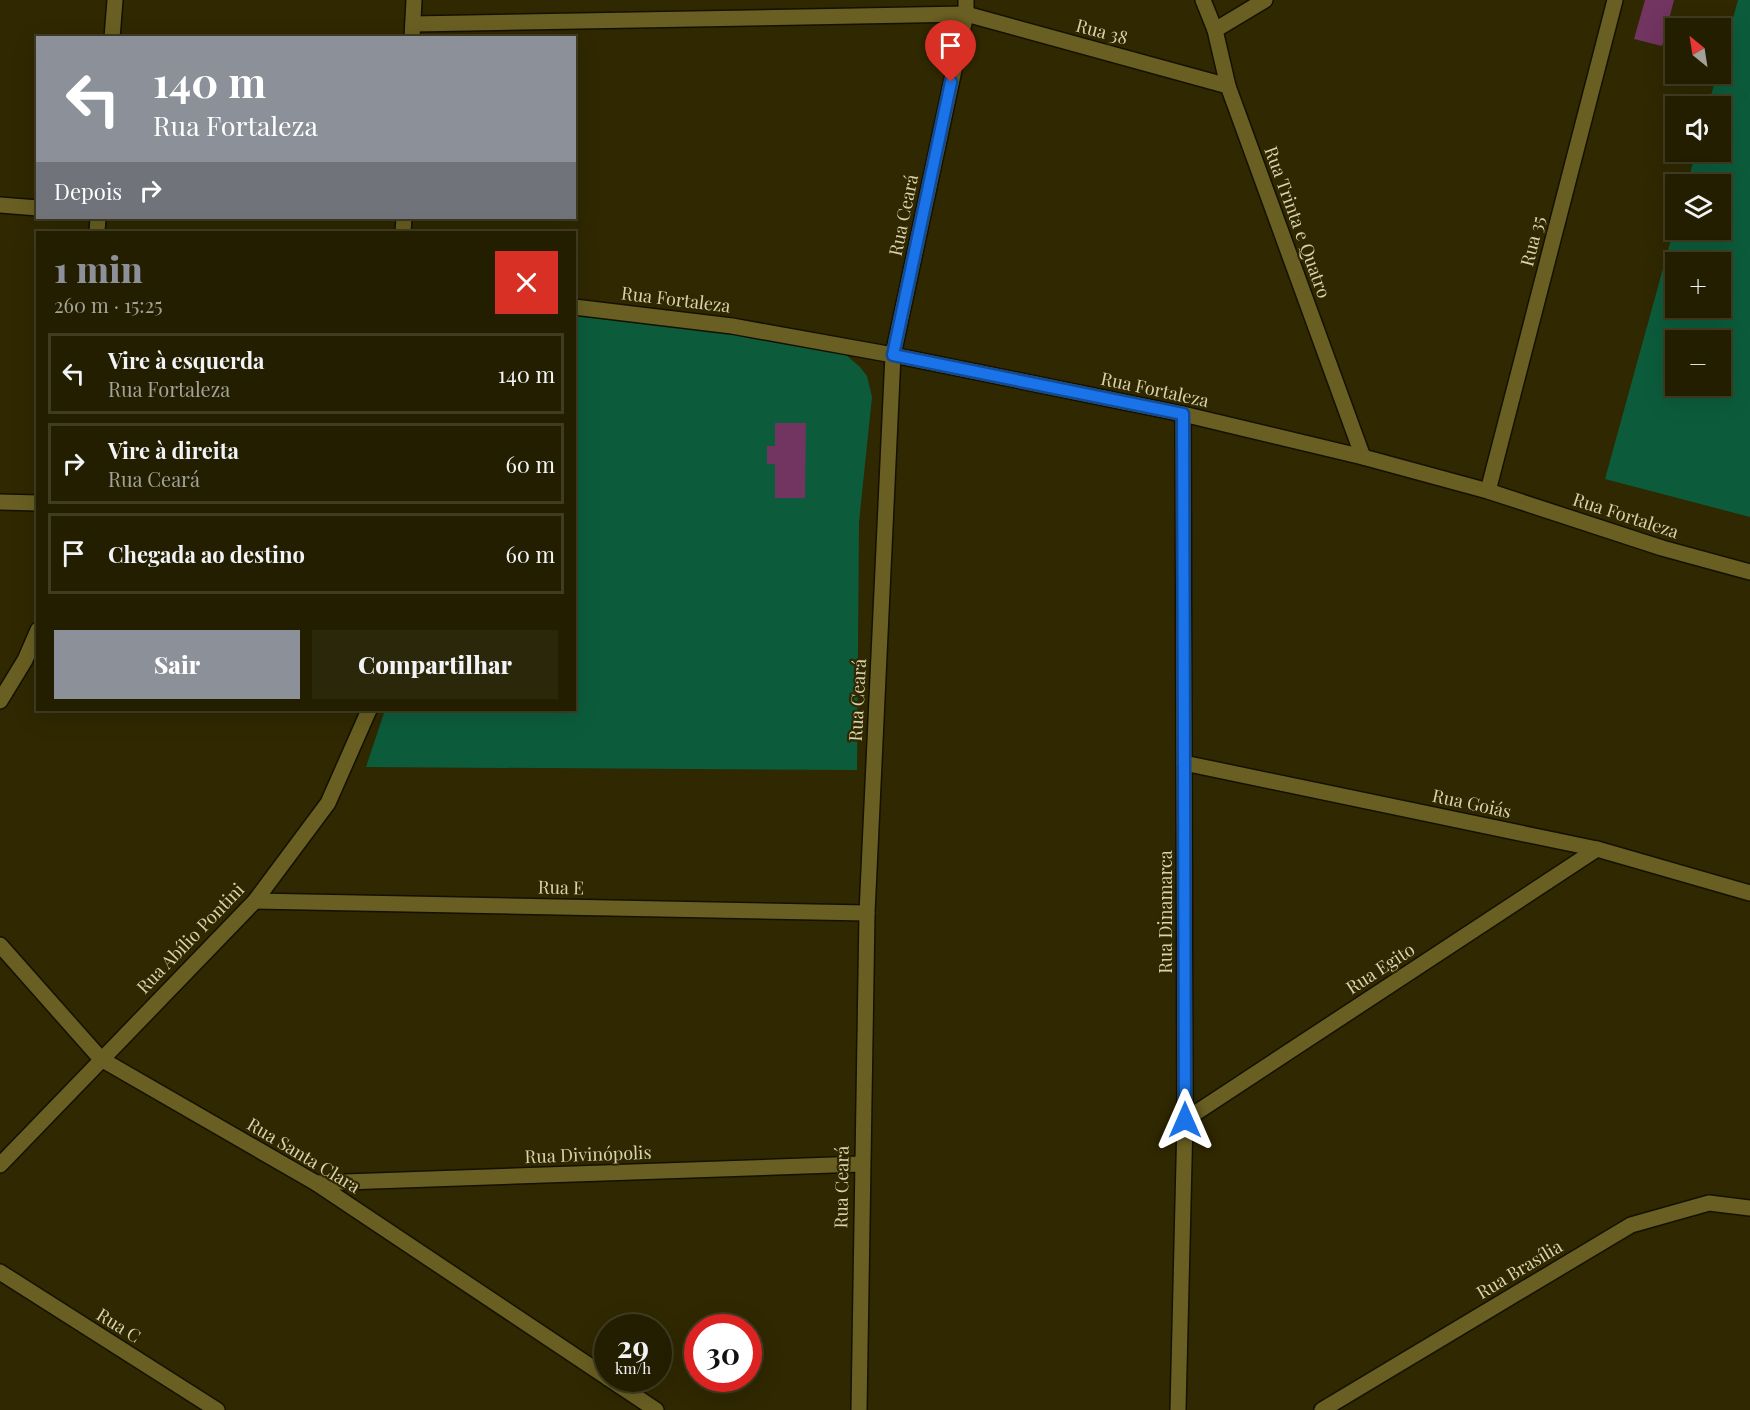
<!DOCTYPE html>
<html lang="pt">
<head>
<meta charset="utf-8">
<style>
	body { margin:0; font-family:"Playfair Display",serif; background:#2b270a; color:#f1f3f6; height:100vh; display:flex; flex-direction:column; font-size:22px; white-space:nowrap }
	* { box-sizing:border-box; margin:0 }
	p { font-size:20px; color:#a3a299 }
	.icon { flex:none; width:33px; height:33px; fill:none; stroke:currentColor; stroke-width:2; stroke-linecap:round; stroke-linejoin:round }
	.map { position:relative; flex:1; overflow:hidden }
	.side { position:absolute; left:36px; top:231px; width:540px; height:480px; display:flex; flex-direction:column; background:#231e00; border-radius:0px; box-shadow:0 6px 24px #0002,0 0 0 2px #403c22 }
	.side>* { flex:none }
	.guide { position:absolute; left:36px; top:36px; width:540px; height:183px; border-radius:0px; box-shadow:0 6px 24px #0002,0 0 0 2px #403c22; background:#8c9099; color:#fff; overflow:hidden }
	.needle { width:39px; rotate:330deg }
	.tools { position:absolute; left:1665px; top:18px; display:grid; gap:12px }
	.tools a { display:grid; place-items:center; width:66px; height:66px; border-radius:0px; background:#231e00; box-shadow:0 6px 24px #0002,0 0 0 2px #403c22; font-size:30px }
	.speed { position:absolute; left:594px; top:1314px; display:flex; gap:12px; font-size:30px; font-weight:700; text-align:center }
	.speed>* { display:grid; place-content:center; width:78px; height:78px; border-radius:50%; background:#231e00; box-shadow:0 6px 24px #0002,0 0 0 2px #403c22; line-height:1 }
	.speed small { font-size:15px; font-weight:400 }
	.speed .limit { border:9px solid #d22; background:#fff; color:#111 }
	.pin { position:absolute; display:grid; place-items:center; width:51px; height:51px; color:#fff; margin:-62px -26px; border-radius:50% 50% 50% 0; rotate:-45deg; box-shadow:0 0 6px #0007 }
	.pin .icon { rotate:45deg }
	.me { position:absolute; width:66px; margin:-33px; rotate:0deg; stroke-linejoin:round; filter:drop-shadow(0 0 4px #0008) }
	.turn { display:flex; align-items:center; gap:21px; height:126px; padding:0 18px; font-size:27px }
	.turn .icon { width:78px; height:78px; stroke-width:2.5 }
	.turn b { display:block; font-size:42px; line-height:51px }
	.then { display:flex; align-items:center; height:57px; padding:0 18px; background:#0003; gap:12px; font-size:22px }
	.round { display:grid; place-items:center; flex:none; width:63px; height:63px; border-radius:0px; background:#2b270a }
	.headline { display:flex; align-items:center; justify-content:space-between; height:102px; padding:0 18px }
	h1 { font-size:36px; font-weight:800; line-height:45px; color:#8c9099 }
	.primary-button { display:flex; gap:12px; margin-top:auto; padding:12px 18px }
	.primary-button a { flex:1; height:69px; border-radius:0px; background:#8c9099; color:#fff; font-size:24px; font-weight:800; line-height:69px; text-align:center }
	.primary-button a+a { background:#2b270a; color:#f1f3f6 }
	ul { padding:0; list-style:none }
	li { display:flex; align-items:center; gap:18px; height:81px; margin:0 12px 9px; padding:0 6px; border:3px solid #403c22; border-radius:0px }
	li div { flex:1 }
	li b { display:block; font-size:22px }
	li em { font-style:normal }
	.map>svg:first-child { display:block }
	.green { fill:#0c5c3c; fill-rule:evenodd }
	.building { fill:#723460 }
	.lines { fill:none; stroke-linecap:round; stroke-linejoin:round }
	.minor-casing { stroke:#151100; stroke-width:18 }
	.tertiary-casing { stroke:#151100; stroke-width:18 }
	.minor { stroke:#695f22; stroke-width:15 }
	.tertiary { stroke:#695f22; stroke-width:15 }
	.route-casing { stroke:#114b97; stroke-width:15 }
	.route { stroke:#1a73e8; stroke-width:10 }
	.labels { text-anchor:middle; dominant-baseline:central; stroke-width:4.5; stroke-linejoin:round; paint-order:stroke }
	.street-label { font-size:18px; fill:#d9d2ad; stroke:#2f2800 }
</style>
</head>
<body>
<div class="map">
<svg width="1750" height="1410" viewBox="0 0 1750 1410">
	<rect width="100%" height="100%" fill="#2f2800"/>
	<g class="green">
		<path d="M 1738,0 L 1750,0 L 1750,517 L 1605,479 L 1675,225 L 1676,230 L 1720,230 L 1720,184 L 1687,184 L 1696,152 L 1720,152 L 1720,106 L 1708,106 L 1717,74 L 1720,74 L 1721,62 ZM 1676,262 L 1720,262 L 1720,308 L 1676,308 ZM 1676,340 L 1720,340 L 1720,386 L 1676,386 Z"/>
		<polygon points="575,305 835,351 845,354 860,367 867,376 872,397 859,522 857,770 366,767 385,710 574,710"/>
	</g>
	<g class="building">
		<polygon points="1645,0 1674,0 1662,46 1634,39"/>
		<polygon points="775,423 806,423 805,498 775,498 775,464 767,464 767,446 775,446"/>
	</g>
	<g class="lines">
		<g class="minor-casing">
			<g id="minor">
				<polyline points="1203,0 1215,30 1228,86 1363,457"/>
				<polyline points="413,24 966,14 1228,86"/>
				<polyline points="1215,30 1265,0"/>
				<polyline points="112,38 115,0"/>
				<polyline points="412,38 414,0"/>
				<polyline points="0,205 38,208"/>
				<polyline points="97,232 98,218"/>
				<polyline points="403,232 404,218"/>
				<polyline points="1488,491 1615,0"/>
				<polyline points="0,502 38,503"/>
				<polyline points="1184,763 1597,849 1750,893"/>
				<polyline points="255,901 867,913"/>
				<polyline points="1185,1120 1597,849"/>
				<polyline points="0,1165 255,901 328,803 369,710"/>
				<polyline points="316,1183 861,1164"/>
				<polyline points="0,1272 217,1410"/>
				<polyline points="859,1410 867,913 893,355 966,14 966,0"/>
				<polyline points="1178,1410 1185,1120 1183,414"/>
				<polyline points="1322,1410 1631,1225 1709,1203 1750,1208"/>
			</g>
		</g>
		<g class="tertiary-casing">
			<g id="tertiary">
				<polyline points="574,307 732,326 893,355 1183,414 1363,457 1488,491 1662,548 1750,572"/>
				<polyline points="0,701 25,660 38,630"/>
				<polyline points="0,945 101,1059 316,1183 608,1378"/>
				<polyline points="608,1378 656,1410"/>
			</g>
		</g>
		<use href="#minor" class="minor"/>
		<use href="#tertiary" class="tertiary"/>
	</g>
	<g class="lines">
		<g class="route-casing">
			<polyline id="route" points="951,82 893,355 1183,414 1185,1120"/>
		</g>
		<use href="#route" class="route"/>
	</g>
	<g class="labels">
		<g class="street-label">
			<text transform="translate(1102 31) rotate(15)">Rua 38</text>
			<text transform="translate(903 215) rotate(-78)">Rua Ceará</text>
			<text transform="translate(1298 222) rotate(70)">Rua Trinta e Quatro</text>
			<text transform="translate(1532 241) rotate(-76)">Rua 35</text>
			<text transform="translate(676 299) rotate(7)">Rua Fortaleza</text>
			<text transform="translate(1155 389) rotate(12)">Rua Fortaleza</text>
			<text transform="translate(1626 515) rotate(18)">Rua Fortaleza</text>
			<text transform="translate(857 700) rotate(-87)">Rua Ceará</text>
			<text transform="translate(1472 803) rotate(12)">Rua Goiás</text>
			<text transform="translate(561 887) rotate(1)">Rua E</text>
			<text transform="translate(1165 912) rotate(-90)">Rua Dinamarca</text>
			<text transform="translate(190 938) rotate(-46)">Rua Abílio Pontini</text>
			<text transform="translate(1380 968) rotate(-33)">Rua Egito</text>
			<text transform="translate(588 1154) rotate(-2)">Rua Divinópolis</text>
			<text transform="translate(304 1155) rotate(31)">Rua Santa Clara</text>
			<text transform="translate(841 1187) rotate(-89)">Rua Ceará</text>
			<text transform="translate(1519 1269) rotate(-31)">Rua Brasília</text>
			<text transform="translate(119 1325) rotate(32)">Rua C</text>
		</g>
	</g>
</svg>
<div class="tools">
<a><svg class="needle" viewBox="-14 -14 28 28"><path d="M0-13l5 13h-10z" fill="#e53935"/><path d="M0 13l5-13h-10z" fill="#a3a299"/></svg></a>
<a><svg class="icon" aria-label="sound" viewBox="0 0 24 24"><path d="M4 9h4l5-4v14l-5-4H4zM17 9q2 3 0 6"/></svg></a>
<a><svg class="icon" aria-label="layers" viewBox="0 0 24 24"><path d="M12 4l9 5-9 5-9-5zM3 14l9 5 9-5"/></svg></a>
<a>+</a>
<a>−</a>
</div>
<div class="speed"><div>29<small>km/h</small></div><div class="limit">30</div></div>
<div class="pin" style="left:951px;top:82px;background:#d93025"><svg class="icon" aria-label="arrive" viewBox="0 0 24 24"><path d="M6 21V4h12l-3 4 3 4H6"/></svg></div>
<svg class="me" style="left:1185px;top:1120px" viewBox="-20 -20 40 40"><path d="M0-17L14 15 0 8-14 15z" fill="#1a73e8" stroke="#fff" stroke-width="4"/></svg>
<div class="guide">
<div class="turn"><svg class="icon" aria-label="left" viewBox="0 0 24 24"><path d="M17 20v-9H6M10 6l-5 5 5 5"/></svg><div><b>140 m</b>Rua Fortaleza</div></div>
<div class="then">Depois<svg class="icon" aria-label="right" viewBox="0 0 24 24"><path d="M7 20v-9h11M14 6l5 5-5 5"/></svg></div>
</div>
<section class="side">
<div class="headline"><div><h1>1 min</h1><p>260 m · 15:25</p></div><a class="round" style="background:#d93025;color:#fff"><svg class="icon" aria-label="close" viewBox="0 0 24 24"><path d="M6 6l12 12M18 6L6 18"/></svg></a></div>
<ul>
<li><svg class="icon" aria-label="left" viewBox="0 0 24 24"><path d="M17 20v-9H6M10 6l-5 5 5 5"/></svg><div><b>Vire à esquerda</b><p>Rua Fortaleza</p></div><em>140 m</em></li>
<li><svg class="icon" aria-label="right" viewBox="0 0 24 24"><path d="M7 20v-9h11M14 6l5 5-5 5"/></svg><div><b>Vire à direita</b><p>Rua Ceará</p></div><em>60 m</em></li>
<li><svg class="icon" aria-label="arrive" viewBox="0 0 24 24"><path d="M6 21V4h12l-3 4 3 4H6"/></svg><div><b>Chegada ao destino</b></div><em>60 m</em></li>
</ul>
<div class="primary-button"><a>Sair</a><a>Compartilhar</a></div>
</section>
</div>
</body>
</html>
